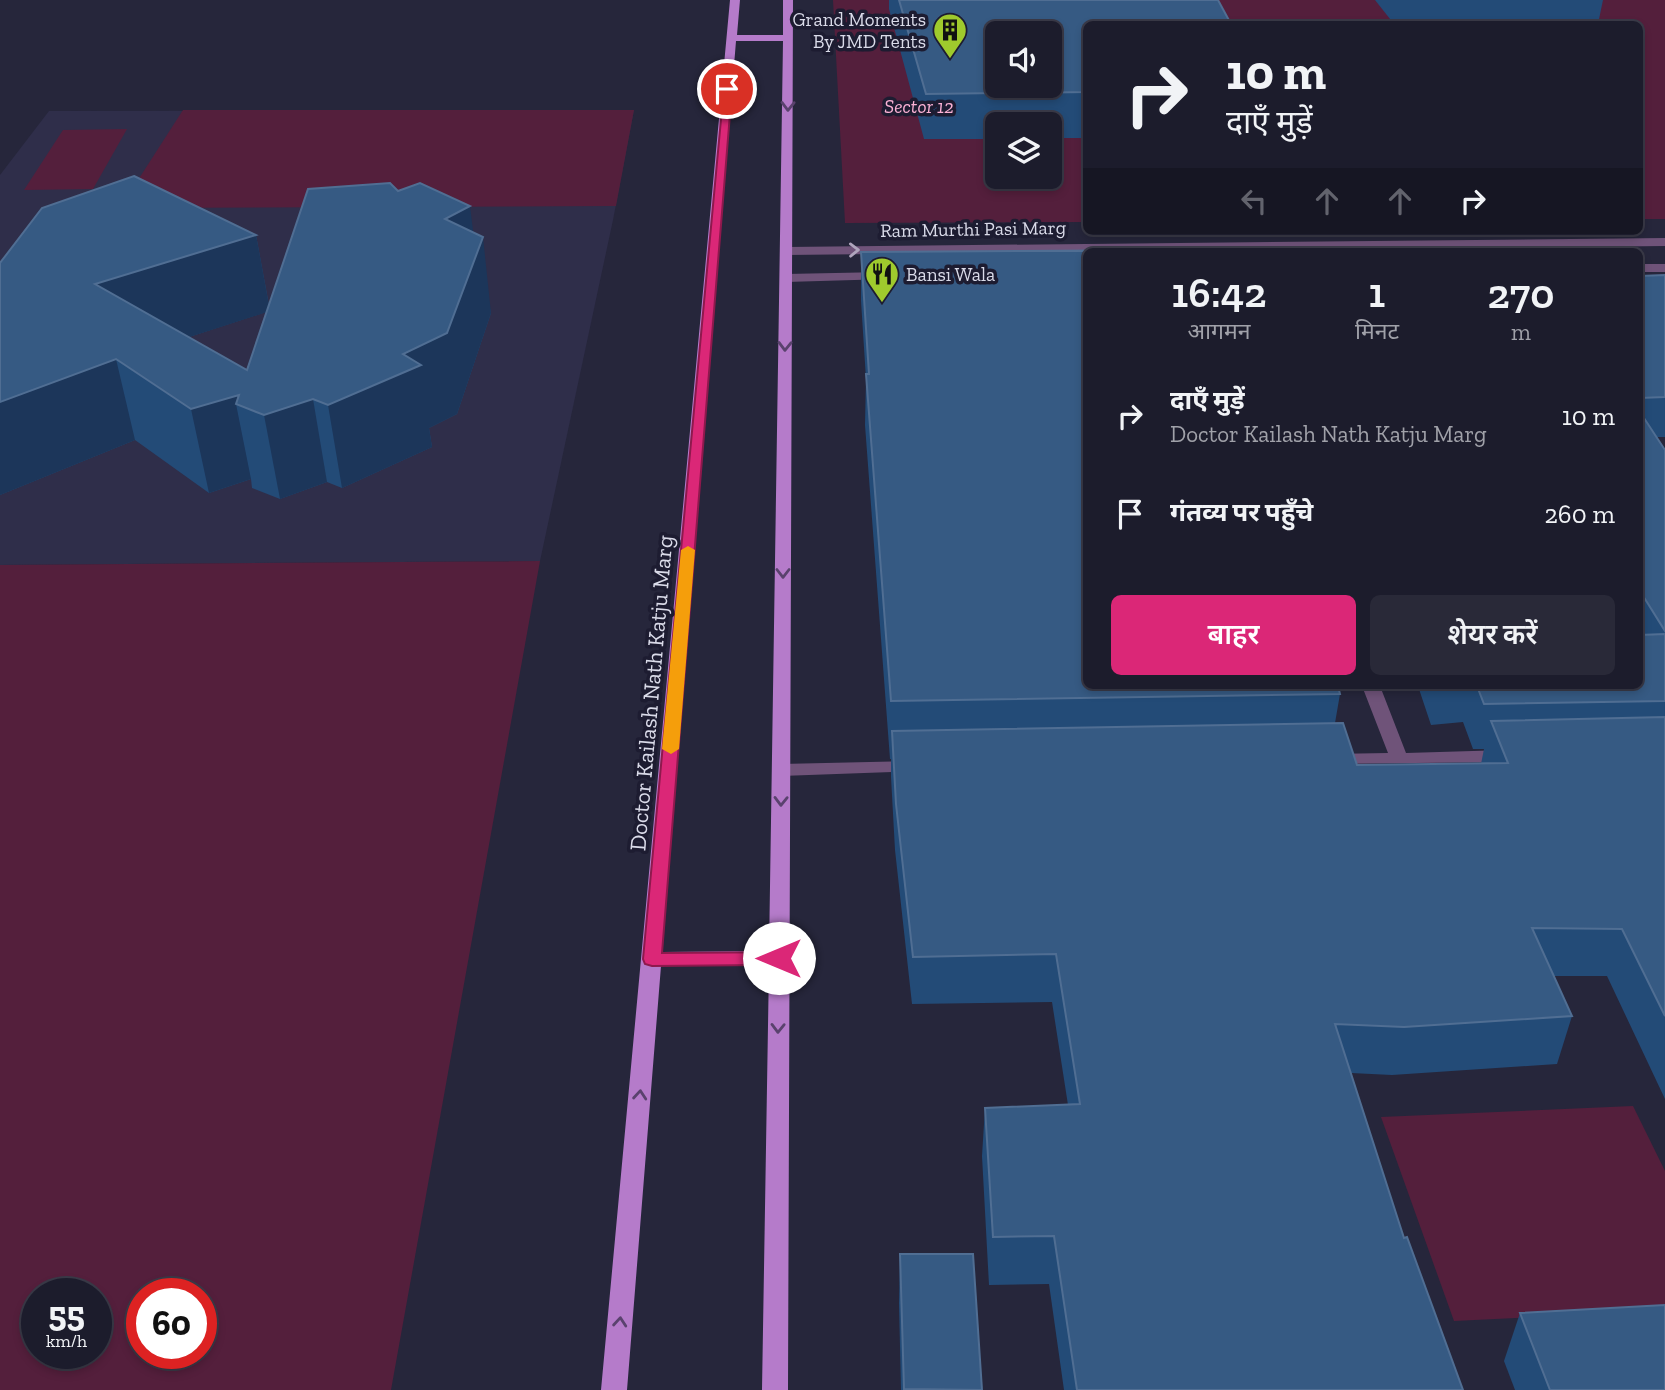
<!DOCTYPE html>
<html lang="hi">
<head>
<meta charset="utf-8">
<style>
	body { margin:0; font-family:"Zilla Slab","Noto Sans Devanagari",serif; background:#292938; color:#f1f3f6; height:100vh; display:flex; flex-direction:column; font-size:26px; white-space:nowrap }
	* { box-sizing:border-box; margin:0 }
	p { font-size:23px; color:#a0a1a9 }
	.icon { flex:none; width:38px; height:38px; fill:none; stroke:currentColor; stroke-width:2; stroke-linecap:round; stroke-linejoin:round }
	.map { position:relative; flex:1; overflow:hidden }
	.side { position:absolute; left:1083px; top:248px; width:560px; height:441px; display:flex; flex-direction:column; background:#1c1c2c; border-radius:10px; box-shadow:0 4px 10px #0003,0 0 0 2px #3a3a48 }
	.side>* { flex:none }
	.hud { position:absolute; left:1083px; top:21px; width:560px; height:214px; border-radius:10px; box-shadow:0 4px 10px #0003,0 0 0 2px #3a3a48; background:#1c1c2c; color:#f1f3f6; overflow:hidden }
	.buttons { position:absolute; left:985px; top:21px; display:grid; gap:14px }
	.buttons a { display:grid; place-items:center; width:77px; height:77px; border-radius:10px; background:#1c1c2c; box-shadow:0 4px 10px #0003,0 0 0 2px #3a3a48; font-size:35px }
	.speed { position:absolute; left:21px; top:1278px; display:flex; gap:14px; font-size:35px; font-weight:700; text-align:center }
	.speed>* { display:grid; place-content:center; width:91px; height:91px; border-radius:50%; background:#1c1c2c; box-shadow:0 4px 10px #0003,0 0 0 2px #3a3a48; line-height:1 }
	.speed small { font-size:18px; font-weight:400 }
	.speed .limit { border:10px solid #d22; background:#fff; color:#111 }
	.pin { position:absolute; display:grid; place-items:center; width:60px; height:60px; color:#fff; margin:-30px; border:4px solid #fff; border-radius:50%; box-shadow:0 2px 7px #0007 }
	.me { position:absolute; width:77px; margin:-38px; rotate:270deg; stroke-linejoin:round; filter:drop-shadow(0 0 5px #0008) }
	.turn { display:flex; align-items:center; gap:24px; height:147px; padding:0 28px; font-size:32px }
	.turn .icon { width:91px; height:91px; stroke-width:2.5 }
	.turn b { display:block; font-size:49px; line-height:60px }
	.lanes { display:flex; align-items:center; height:66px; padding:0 28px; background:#0003; justify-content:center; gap:35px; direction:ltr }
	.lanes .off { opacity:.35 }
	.eta { display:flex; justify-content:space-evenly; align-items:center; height:119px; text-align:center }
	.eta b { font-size:42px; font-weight:600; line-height:49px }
	.action { display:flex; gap:14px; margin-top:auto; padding:14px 28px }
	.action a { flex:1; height:80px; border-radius:10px; background:#db2777; color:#fff; font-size:28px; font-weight:600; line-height:80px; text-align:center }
	.action a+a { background:#292938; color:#f1f3f6 }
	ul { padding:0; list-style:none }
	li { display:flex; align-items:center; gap:21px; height:98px; padding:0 28px }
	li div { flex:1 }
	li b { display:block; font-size:26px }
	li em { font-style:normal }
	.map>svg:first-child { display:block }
	.built { fill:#2f2e4a }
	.green { fill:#541f3c; fill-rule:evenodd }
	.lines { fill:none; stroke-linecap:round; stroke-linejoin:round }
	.minor { fill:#6f5379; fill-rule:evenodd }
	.tertiary { fill:#6f5379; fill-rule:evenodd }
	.primary { fill:#b57bca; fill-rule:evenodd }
	.wall { fill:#234b77; fill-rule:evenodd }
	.shaded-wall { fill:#1c365a }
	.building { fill:#365a83; stroke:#506e93; stroke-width:2; fill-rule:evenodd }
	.oneway { stroke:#5a426e }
	.oneway2 { stroke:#afa5bc }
	.route { fill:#db2777; stroke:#8e194d; stroke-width:2 }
	.slow { fill:#f59e0b }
	.labels { text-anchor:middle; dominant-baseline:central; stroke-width:7; stroke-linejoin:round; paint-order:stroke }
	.far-poi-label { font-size:19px; fill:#dadbe9; stroke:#1d1c31; text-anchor:end }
	.far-park-label { font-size:19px; font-style:italic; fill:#fcb2d6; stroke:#1d1c31 }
	.far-street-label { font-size:19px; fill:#dadbe9; stroke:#1d1c31 }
	.street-label { font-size:23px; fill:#dadbe9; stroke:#1d1c31 }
</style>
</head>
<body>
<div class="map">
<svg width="1665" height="1390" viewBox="0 0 1665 1390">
	<rect width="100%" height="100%" fill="#26263b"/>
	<polygon class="built" points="634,110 613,220 540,561 0,565 0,175 49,111"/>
	<g class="green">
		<path d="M 833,0 L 1665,0 L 1665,219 L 1640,219 L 1640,24 L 1087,24 L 1087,222 L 845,223 ZM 998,33 L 1050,33 L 1050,86 L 998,86 ZM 998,124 L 1050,124 L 1050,177 L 998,177 Z"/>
		<polygon points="183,110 634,110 616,206 120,208"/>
		<polygon points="127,129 93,189 24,190 63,130"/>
		<path d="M 540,561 L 391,1390 L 0,1390 L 0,565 ZM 96,1293 L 96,1353 L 37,1353 L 37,1293 ZM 201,1293 L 201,1353 L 142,1353 L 142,1293 Z"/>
		<polygon points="1633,1106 1665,1171 1665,1311 1454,1321 1381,1117"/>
	</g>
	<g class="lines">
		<g class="minor">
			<polygon points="1362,686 1380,686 1406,753 1506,750 1515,756 1506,762 1325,764 1322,760 1325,756 1331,754 1388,753"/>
			<polygon points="914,761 920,763 923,767 920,771 781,776 772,770 781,764"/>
		</g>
		<g class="tertiary">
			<polygon points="1665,238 1665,246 786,255 780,251 786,247"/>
			<rect x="1640" y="264" width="25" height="8"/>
			<polygon points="884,272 890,276 889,279 786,282 780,278 786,274"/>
		</g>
		<path class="primary" d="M 730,0 L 740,0 L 737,35 L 783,35 L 783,0 L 793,0 L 788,1390 L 762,1390 L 769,965 L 661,966 L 627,1390 L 601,1390 ZM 736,41 L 783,41 L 769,951 L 662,952 Z"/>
	</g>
	<g class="wall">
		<polygon points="889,0 1218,0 1087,24 1087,138 1050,138 1050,124 998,124 998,139 924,139 889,9"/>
		<polygon points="1375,0 1603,0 1598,24 1394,24"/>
		<path d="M 473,232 L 491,313 L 457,414 L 429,428 L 432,447 L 342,488 L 327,482 L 280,499 L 252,488 L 251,479 L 209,493 L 135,440 L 0,495 L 0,263 L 256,235 L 269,305 ZM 266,312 L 247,370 L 189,337 Z"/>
		<polygon points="861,252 1087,252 1087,686 1340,694 1335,723 1357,765 1481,764 1484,749 1473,749 1463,722 1431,725 1418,686 1640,686 1640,276 1665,275 1665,437 1657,437 1665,450 1665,1099 1607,976 1554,976 1572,1016 1557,1064 1392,1075 1351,1073 1404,1238 1463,1390 1064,1390 1049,1284 989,1285 982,1156 985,1108 1068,1105 1052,1002 912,1004 895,850 891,777 891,759 890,759 865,425 866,379 861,301"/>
		<polygon points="900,1254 982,1390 901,1390 899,1303"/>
		<polygon points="1520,1313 1665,1390 1515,1390 1504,1361"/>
	</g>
	<g class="shaded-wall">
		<polygon points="470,206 476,255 483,237 491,313 457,414 429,428 432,447 342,488 328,405 403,354 445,219"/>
		<polygon points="256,235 270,311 118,360 116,359 135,440 0,495 0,402 95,284"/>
		<polygon points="239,395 236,404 251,479 209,493 191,409"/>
		<polygon points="313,399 327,482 280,499 264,415"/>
	</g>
	<g class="building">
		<path d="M 899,0 L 1218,0 L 1231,24 L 1087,24 L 1087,92 L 926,94 ZM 998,33 L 1050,33 L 1050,86 L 998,86 Z"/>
		<polygon points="134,176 256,235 95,284 247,370 308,189 390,183 398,191 420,183 470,206 445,219 483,237 447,333 403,354 421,365 328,405 313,399 264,415 236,404 239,395 191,409 116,359 0,402 0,263 42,208"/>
		<polygon points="1184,250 1185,252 1087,252 1087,686 1338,686 1340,694 891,701 866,374 869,374 861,252"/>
		<polygon points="1665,275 1665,397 1640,398 1640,276"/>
		<polygon points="1640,412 1665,450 1665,631 1640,591"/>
		<polygon points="1665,634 1665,701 1484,704 1477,686 1640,686 1640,635"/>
		<polygon points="1665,717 1665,1016 1622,929 1532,928 1572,1016 1404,1027 1335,1024 1404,1238 1407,1237 1463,1390 1077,1390 1054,1236 993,1237 985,1108 1080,1104 1056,954 913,957 896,804 892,731 1343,723 1357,765 1508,763 1491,721"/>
		<polygon points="900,1254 973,1254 982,1390 904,1389"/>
		<polygon points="1665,1305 1665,1390 1550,1390 1520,1313"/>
	</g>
	<defs><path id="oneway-chevron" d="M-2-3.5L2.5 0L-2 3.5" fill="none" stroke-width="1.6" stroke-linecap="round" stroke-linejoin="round" transform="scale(1.75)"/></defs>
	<g class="oneway">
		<use href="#oneway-chevron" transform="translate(788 106) rotate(91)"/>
		<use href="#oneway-chevron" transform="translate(785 346) rotate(91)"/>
		<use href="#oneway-chevron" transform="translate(783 573) rotate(90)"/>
		<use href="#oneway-chevron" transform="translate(781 801) rotate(91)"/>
		<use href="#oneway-chevron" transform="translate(778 1028) rotate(91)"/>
		<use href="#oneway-chevron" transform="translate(640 1095) rotate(-85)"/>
		<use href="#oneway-chevron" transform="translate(620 1322) rotate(-85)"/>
	</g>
	<use class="oneway2" href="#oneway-chevron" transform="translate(854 250) rotate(-1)"/>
	<polygon class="route" points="724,87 732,89 662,953 779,952 786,953 789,958 786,963 779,965 652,966 645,964 643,959"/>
	<polygon class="slow" points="688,546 695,550 679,749 671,754 662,749 681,550"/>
	<defs>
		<g id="building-pin" transform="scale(1.75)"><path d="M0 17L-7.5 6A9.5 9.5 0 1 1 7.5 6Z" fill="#9fca2d" stroke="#1d1c31"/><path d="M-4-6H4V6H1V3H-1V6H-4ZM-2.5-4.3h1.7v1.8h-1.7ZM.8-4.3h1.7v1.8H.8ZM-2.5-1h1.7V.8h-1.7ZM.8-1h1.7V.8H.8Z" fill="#111"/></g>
		<g id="restaurant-pin" transform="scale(1.75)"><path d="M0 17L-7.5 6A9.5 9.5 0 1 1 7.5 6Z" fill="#9fca2d" stroke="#1d1c31"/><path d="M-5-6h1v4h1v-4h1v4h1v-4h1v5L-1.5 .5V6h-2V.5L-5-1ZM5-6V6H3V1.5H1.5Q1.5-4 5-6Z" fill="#111"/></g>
	</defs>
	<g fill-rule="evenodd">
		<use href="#building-pin" x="950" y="30"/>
		<use href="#restaurant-pin" x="882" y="274"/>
	</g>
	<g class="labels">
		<g class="far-poi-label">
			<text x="926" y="19">Grand Moments<tspan x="926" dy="22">By JMD Tents</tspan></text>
			<text x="906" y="274" text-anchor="start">Bansi Wala</text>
		</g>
		<g class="far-park-label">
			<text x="919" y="106">Sector 12</text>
		</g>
		<g class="far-street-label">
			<text transform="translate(973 229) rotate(-1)">Ram Murthi Pasi Marg</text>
		</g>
		<g class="street-label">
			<text transform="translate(651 693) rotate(-85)">Doctor Kailash Nath Katju Marg</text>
		</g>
	</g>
</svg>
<div class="buttons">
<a><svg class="icon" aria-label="sound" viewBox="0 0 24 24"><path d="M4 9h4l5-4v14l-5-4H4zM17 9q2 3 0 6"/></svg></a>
<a><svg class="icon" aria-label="layers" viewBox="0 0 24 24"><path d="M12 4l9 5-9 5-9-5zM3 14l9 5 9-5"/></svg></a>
</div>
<div class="speed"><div>55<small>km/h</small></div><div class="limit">60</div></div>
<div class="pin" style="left:727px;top:89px;background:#d93025"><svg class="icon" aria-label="arrive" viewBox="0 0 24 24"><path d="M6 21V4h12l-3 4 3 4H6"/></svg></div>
<svg class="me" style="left:779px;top:958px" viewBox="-20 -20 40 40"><circle r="19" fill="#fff"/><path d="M0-13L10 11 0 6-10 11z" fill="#db2777"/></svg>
<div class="hud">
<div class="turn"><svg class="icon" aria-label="right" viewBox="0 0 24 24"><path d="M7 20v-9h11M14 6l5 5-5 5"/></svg><div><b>10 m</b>दाएँ मुड़ें</div></div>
<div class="lanes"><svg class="icon off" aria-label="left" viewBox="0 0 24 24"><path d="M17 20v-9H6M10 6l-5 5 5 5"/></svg><svg class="icon off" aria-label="ahead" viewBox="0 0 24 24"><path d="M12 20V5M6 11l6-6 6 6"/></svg><svg class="icon off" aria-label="ahead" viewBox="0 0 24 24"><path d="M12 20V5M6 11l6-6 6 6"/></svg><svg class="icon" aria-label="right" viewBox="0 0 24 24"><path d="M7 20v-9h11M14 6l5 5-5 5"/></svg></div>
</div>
<section class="side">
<div class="eta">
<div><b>16:42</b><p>आगमन</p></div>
<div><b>1</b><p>मिनट</p></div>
<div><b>270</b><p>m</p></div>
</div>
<ul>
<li><svg class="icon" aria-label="right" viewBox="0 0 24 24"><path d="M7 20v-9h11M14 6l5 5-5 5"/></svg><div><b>दाएँ मुड़ें</b><p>Doctor Kailash Nath Katju Marg</p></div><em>10 m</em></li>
<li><svg class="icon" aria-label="arrive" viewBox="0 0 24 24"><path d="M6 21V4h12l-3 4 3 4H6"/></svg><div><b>गंतव्य पर पहुँचे</b></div><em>260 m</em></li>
</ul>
<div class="action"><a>बाहर</a><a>शेयर करें</a></div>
</section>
</div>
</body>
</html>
